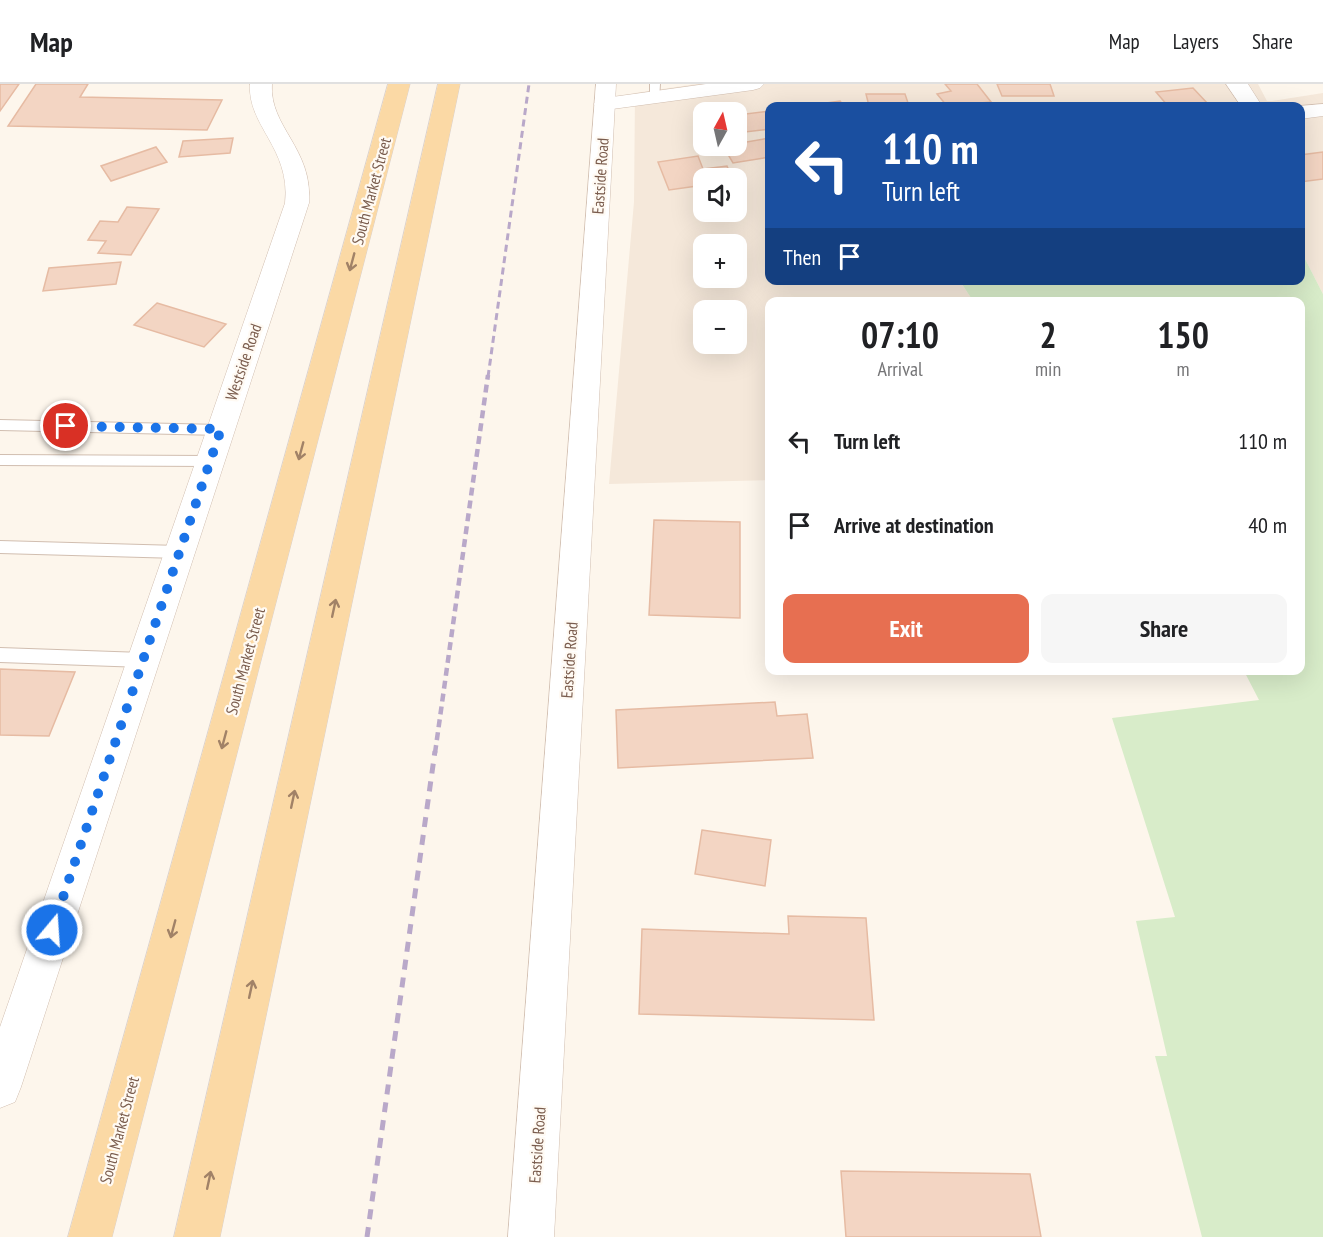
<!DOCTYPE html>
<html lang="en">
<head>
<meta charset="utf-8">
<style>
	body { margin:0; font-family:"PT Sans Narrow",sans-serif; background:#f6f6f6; color:#202124; height:100vh; display:flex; flex-direction:column; font-size:22px; white-space:nowrap }
	* { box-sizing:border-box; margin:0 }
	p { font-size:20px; color:#757577 }
	.icon { flex:none; width:33px; height:33px; fill:none; stroke:currentColor; stroke-width:2; stroke-linecap:round; stroke-linejoin:round }
	.map { position:relative; flex:1; overflow:hidden }
	.side { position:absolute; left:765px; top:213px; width:540px; height:378px; display:flex; flex-direction:column; background:#fff; border-radius:12px; box-shadow:0 6px 24px #0002 }
	.side>* { flex:none }
	.hud { position:absolute; left:765px; top:18px; width:540px; height:183px; border-radius:12px; box-shadow:0 6px 24px #0002; background:#1a4fa0; color:#fff; overflow:hidden }
	.needle { width:39px; rotate:8deg }
	.fabs { position:absolute; left:693px; top:18px; display:grid; gap:12px }
	.fabs a { display:grid; place-items:center; width:54px; height:54px; border-radius:12px; background:#fff; box-shadow:0 6px 24px #0002; font-size:30px }
	.pin { position:absolute; display:grid; place-items:center; width:51px; height:51px; color:#fff; margin:-26px; border:3px solid #fff; border-radius:50%; box-shadow:0 2px 6px #0007 }
	.me { position:absolute; width:66px; margin:-33px; rotate:18deg; stroke-linejoin:round; filter:drop-shadow(0 0 4px #0008) }
	.turn { display:flex; align-items:center; gap:21px; height:126px; padding:0 18px; font-size:27px }
	.turn .icon { width:78px; height:78px; stroke-width:2.5 }
	.turn b { display:block; font-size:42px; line-height:51px }
	.then { display:flex; align-items:center; height:57px; padding:0 18px; background:#0003; gap:12px; font-size:22px }
	.eta { display:flex; justify-content:space-evenly; align-items:center; height:102px; text-align:center }
	.eta b { font-size:36px; font-weight:700; line-height:42px }
	.primary-button { display:flex; gap:12px; margin-top:auto; padding:12px 18px }
	.primary-button a { flex:1; height:69px; border-radius:12px; background:#e76f51; color:#fff; font-size:24px; font-weight:700; line-height:69px; text-align:center }
	.primary-button a+a { background:#f6f6f6; color:#202124 }
	ul { padding:0; list-style:none }
	li { display:flex; align-items:center; gap:18px; height:84px; padding:0 18px }
	li div { flex:1 }
	li b { display:block; font-size:22px }
	li em { font-style:normal }
	header { display:flex; align-items:center; gap:36px; box-sizing:border-box; height:84px; padding:0 30px; background:#fff; border-bottom:2px solid #e0e0e0 }
	header strong { font-size:28px }
	nav { display:flex; gap:33px; margin-inline-start:auto; font-size:21px }
	.map>svg:first-child { display:block }
	.residential { fill:#f5e8da; fill-rule:evenodd }
	.green { fill:#d8ecc9 }
	.building { fill:#f3d5c3; stroke:#e6bba3; stroke-width:1.5 }
	.lines { fill:none; stroke-linecap:round; stroke-linejoin:round }
	.service-casing { stroke:#d1beb0; stroke-width:2 }
	.minor-casing { stroke:#d1beb0; stroke-width:1 }
	.tertiary-casing { stroke:#d1beb0; stroke-width:1 }
	.primary-casing { stroke:#dad1cd; stroke-width:1 }
	.service { fill:#fff; fill-rule:evenodd }
	.minor { fill:#fff; fill-rule:evenodd }
	.tertiary { fill:#fff; fill-rule:evenodd }
	.primary { fill:#fbd9a5; fill-rule:evenodd }
	.rail-far2 { stroke:#b9a8c9; stroke-width:3; stroke-dasharray:7 4.5; stroke-linecap:butt }
	.rail-far1 { stroke:#b9a8c9; stroke-width:4.5; stroke-dasharray:8 5; stroke-linecap:butt }
	.rail { stroke:#b9a8c9; stroke-width:5; stroke-dasharray:10 8; stroke-linecap:butt }
	.oneway { stroke:#a18267 }
	.route { stroke:#1a73e8; stroke-width:10; stroke-dasharray:0 18 }
	.labels { text-anchor:middle; dominant-baseline:central; stroke-width:4.5; stroke-linejoin:round; paint-order:stroke }
	.street-label { font-size:16px; fill:#7a5c4d; stroke:#fffaf3 }
</style>
</head>
<body>
<header>
<strong>Map</strong>
<nav><a>Map</a><a>Layers</a><a>Share</a></nav>
</header>
<div class="map">
<svg width="1323" height="1153" viewBox="0 0 1323 1153">
	<rect width="100%" height="100%" fill="#fdf6ec"/>
	<path class="residential" d="M 696,0 L 1258,0 L 1267,17 L 1272,17 L 1323,9 L 1323,210 L 1301,167 L 1300,22 L 770,22 L 770,196 L 960,197 L 973,217 L 770,218 L 769,396 L 609,400 L 634,118 L 635,9 ZM 704,28 L 736,28 L 736,62 L 704,62 ZM 704,94 L 736,94 L 736,128 L 704,128 ZM 704,160 L 736,160 L 736,194 L 704,194 ZM 704,226 L 736,226 L 736,260 L 704,260 Z"/>
	<polygon class="green" points="1301,167 1323,210 1323,1153 1202,1153 1155,972 1167,972 1136,837 1175,833 1112,634 1259,616 1244,587 1300,586 1300,218 973,217 960,197 1300,196"/>
	<g class="building">
		<polygon points="0,0 19,0 0,27"/>
		<polygon points="36,0 88,0 80,13 222,16 207,46 8,42"/>
		<polygon points="945,0 977,0 991,18 947,22 937,10 951,7"/>
		<polygon points="997,0 1050,0 1054,12 1002,12"/>
		<polygon points="1193,4 1209,21 1168,22 1156,8"/>
		<polygon points="866,10 905,10 909,22 869,22"/>
		<polygon points="840,17 844,22 805,22"/>
		<polygon points="770,27 770,45 745,48 737,31"/>
		<polygon points="233,54 230,69 179,73 183,57"/>
		<polygon points="770,54 770,73 733,79 723,62"/>
		<polygon points="156,63 167,78 111,97 101,82"/>
		<polygon points="1323,68 1323,95 1300,98 1300,71"/>
		<polygon points="698,72 703,85 727,82 732,94 704,94 704,101 669,106 658,78"/>
		<polygon points="127,123 159,125 131,171 98,169 106,157 88,156 100,137 118,138"/>
		<polygon points="121,178 116,200 43,207 49,184"/>
		<polygon points="157,219 226,240 204,263 134,241"/>
		<polygon points="654,436 740,438 740,534 649,531"/>
		<polygon points="0,585 75,588 49,652 0,651"/>
		<polygon points="775,618 777,632 807,630 813,674 618,684 616,626"/>
		<polygon points="702,746 771,756 765,802 695,790"/>
		<polygon points="788,832 866,834 874,936 639,930 642,845 789,850"/>
		<polygon points="841,1087 1030,1090 1041,1153 846,1153"/>
	</g>
	<g class="lines">
		<g class="service-casing">
			<g id="service">
				<polygon points="650,0 660,0 659,15 650,13"/>
				<polygon points="0,336 221,341 228,346 221,351 0,346"/>
				<polygon points="0,371 210,372 217,377 210,382 0,381"/>
				<polygon points="0,457 179,462 187,468 179,474 0,469"/>
				<polygon points="0,564 143,569 149,571 151,576 149,581 143,583 0,578"/>
			</g>
		</g>
		<g class="minor-casing">
			<g id="minor">
				<polygon points="706,0 764,0 760,4 753,6 605,26 597,25 594,20 597,15 605,14"/>
				<polygon points="1226,0 1248,0 1262,22 1241,22"/>
				<polygon points="1323,20 1323,32 1300,35 1300,22"/>
			</g>
		</g>
		<g class="tertiary-casing">
			<g id="tertiary">
				<path d="M 250,0 L 272,0 C 269,43 313,64 309,119 L 21,1003 L 15,1018 L 0,1024 L 0,943 L 285,119 C 291,64 247,42 250,0 Z"/>
				<polygon points="596,0 616,0 554,1153 508,1153"/>
			</g>
		</g>
		<g class="primary-casing">
			<g id="primary">
				<polygon points="388,0 410,0 112,1153 68,1153"/>
				<polygon points="438,0 460,0 220,1153 174,1153"/>
			</g>
		</g>
		<use href="#service" class="service"/>
		<use href="#minor" class="minor"/>
		<use href="#tertiary" class="tertiary"/>
		<use href="#primary" class="primary"/>
		<polyline class="rail-far2" points="488,293 529,0"/>
		<polyline class="rail-far1" points="435,669 488,291"/>
		<polyline class="rail" points="367,1153 435,667"/>
	</g>
	<defs><path id="oneway-shaft" d="M-6 0H5M1.5-3L5.5 0L1.5 3" fill="none" stroke-width="1.6" stroke-linecap="round" stroke-linejoin="round" transform="scale(1.5)"/></defs>
	<g class="oneway">
		<use href="#oneway-shaft" transform="translate(352 178) rotate(105)"/>
		<use href="#oneway-shaft" transform="translate(301 367) rotate(105)"/>
		<use href="#oneway-shaft" transform="translate(334 524) rotate(-78)"/>
		<use href="#oneway-shaft" transform="translate(224 656) rotate(105)"/>
		<use href="#oneway-shaft" transform="translate(293 715) rotate(-78)"/>
		<use href="#oneway-shaft" transform="translate(173 845) rotate(105)"/>
		<use href="#oneway-shaft" transform="translate(251 905) rotate(-78)"/>
		<use href="#oneway-shaft" transform="translate(209 1096) rotate(-78)"/>
	</g>
	<g class="lines">
		<polyline class="route" points="52,846 221,345 66,342"/>
	</g>
	<g class="labels">
		<g class="street-label">
			<text transform="translate(600 92) rotate(-86)">Eastside Road</text>
			<text transform="translate(371 107) rotate(-75)">South Market Street</text>
			<text transform="translate(243 278) rotate(-71)">Westside Road</text>
			<text transform="translate(569 576) rotate(-86)">Eastside Road</text>
			<text transform="translate(245 577) rotate(-75)">South Market Street</text>
			<text transform="translate(119 1046) rotate(-75)">South Market Street</text>
			<text transform="translate(537 1061) rotate(-86)">Eastside Road</text>
		</g>
	</g>
</svg>
<div class="fabs">
<a><svg class="needle" viewBox="-14 -14 28 28"><path d="M0-13l5 13h-10z" fill="#e53935"/><path d="M0 13l5-13h-10z" fill="#757577"/></svg></a>
<a><svg class="icon" aria-label="sound" viewBox="0 0 24 24"><path d="M4 9h4l5-4v14l-5-4H4zM17 9q2 3 0 6"/></svg></a>
<a>+</a>
<a>−</a>
</div>
<div class="pin" style="left:66px;top:342px;background:#d93025"><svg class="icon" aria-label="arrive" viewBox="0 0 24 24"><path d="M6 21V4h12l-3 4 3 4H6"/></svg></div>
<svg class="me" style="left:52px;top:846px" viewBox="-20 -20 40 40"><circle r="17" fill="#1a73e8" stroke="#fff" stroke-width="3"/><path d="M0-11L8 9 0 5-8 9z" fill="#fff"/></svg>
<div class="hud">
<div class="turn"><svg class="icon" aria-label="left" viewBox="0 0 24 24"><path d="M17 20v-9H6M10 6l-5 5 5 5"/></svg><div><b>110 m</b>Turn left</div></div>
<div class="then">Then<svg class="icon" aria-label="arrive" viewBox="0 0 24 24"><path d="M6 21V4h12l-3 4 3 4H6"/></svg></div>
</div>
<section class="side">
<div class="eta">
<div><b>07:10</b><p>Arrival</p></div>
<div><b>2</b><p>min</p></div>
<div><b>150</b><p>m</p></div>
</div>
<ul>
<li><svg class="icon" aria-label="left" viewBox="0 0 24 24"><path d="M17 20v-9H6M10 6l-5 5 5 5"/></svg><div><b>Turn left</b></div><em>110 m</em></li>
<li><svg class="icon" aria-label="arrive" viewBox="0 0 24 24"><path d="M6 21V4h12l-3 4 3 4H6"/></svg><div><b>Arrive at destination</b></div><em>40 m</em></li>
</ul>
<div class="primary-button"><a>Exit</a><a>Share</a></div>
</section>
</div>
</body>
</html>
